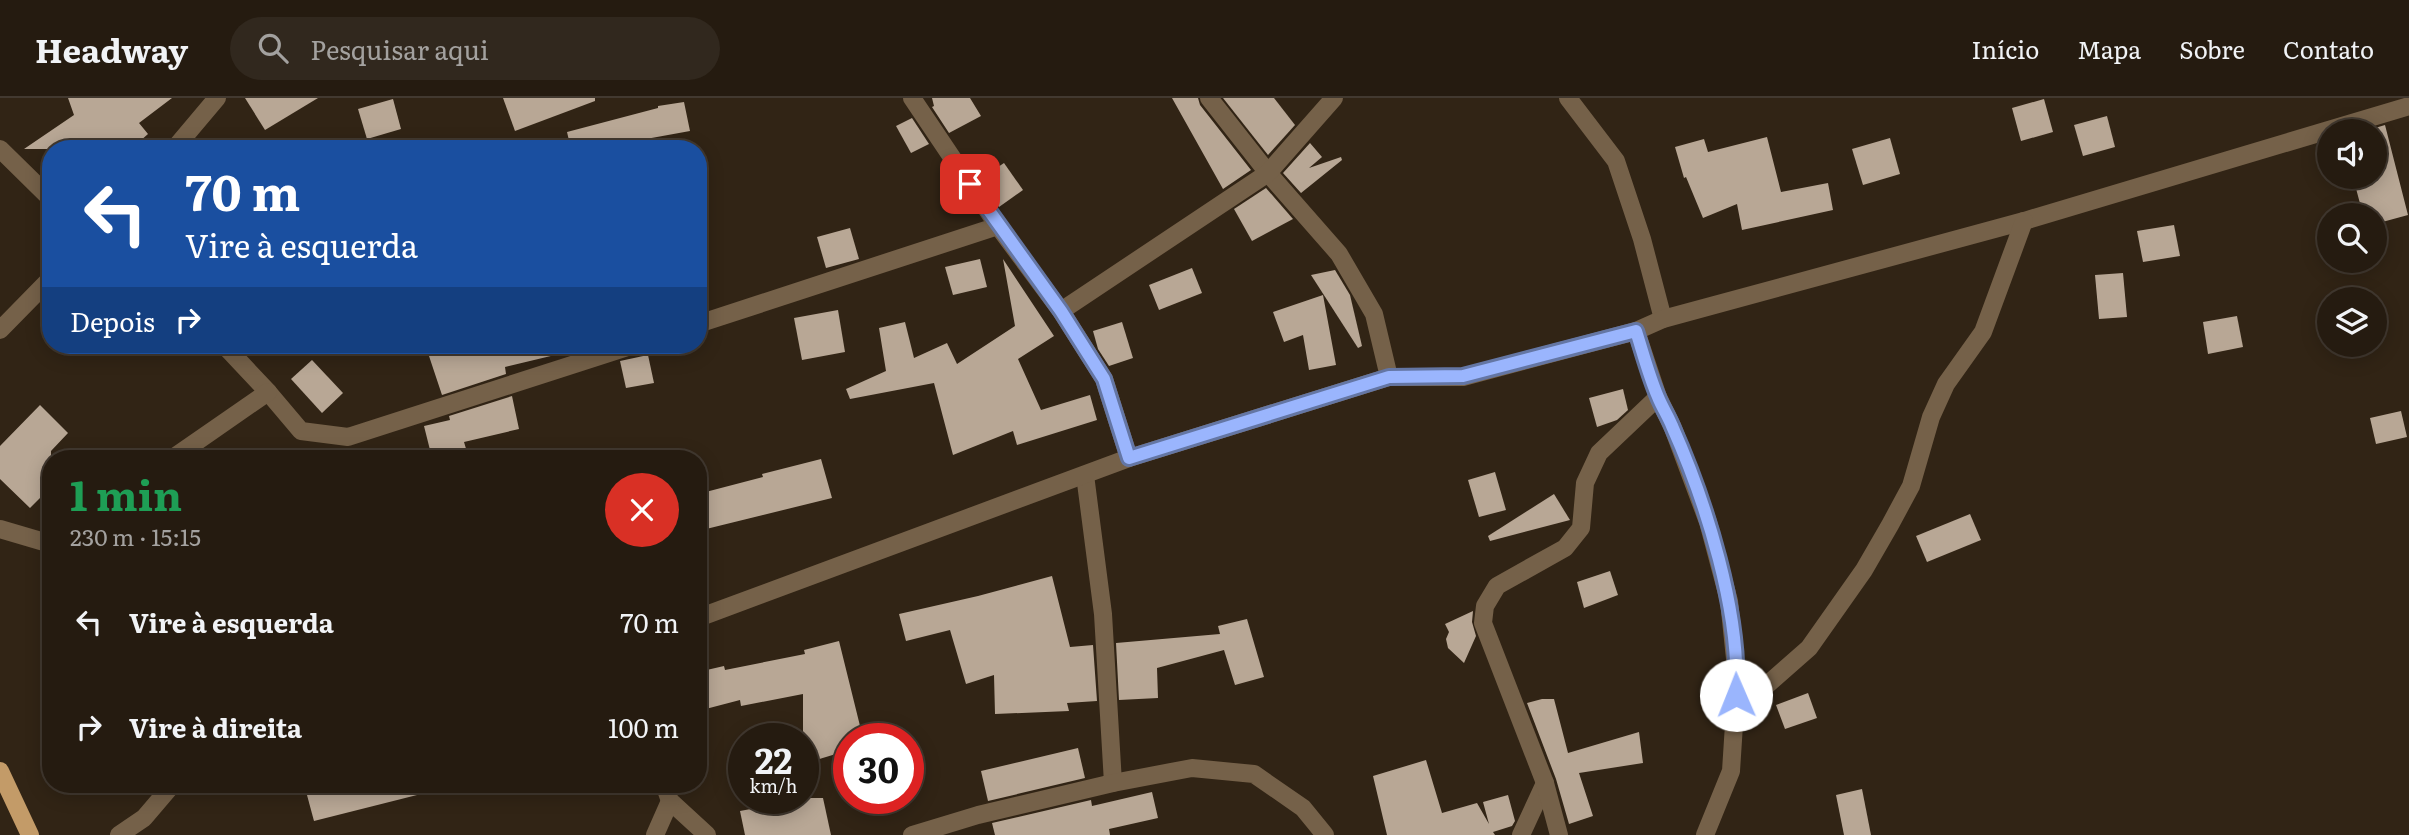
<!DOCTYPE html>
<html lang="pt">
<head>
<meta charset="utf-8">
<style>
	body { margin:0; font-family:Literata,serif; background:#31281e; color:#f1f3f6; height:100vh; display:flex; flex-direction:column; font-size:26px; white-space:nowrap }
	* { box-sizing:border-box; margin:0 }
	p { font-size:23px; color:#a3a19f }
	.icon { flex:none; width:38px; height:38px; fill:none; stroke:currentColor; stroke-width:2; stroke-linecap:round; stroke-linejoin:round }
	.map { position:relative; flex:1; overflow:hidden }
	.details { position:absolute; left:42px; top:352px; width:665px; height:343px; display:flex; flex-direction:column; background:#251b10; border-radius:28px; box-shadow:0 4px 18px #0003,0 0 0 2px #423930 }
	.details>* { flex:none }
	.top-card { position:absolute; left:42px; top:42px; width:665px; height:214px; border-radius:28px; box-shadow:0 4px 18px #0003,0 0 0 2px #423930; background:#1a4fa0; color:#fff; overflow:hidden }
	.controls { position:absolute; left:2317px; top:21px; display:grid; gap:14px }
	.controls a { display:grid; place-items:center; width:70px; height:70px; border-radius:50%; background:#251b10; box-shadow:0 4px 18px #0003,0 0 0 2px #423930; font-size:35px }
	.speed { position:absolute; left:728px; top:625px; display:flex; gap:14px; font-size:35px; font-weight:700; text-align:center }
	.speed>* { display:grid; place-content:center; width:91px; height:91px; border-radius:50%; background:#251b10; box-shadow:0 4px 18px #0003,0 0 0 2px #423930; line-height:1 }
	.speed small { font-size:18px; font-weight:400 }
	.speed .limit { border:10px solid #d22; background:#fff; color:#111 }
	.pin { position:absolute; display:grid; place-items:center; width:60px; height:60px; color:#fff; margin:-30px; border-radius:14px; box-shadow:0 4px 10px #0006 }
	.me { position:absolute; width:77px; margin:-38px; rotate:359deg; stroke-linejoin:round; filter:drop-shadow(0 0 5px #0008) }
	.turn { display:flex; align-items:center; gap:24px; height:147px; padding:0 28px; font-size:32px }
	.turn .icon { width:91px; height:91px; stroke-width:2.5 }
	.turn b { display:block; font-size:49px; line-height:60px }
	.then { display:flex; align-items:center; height:66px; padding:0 28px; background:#0003; gap:14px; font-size:26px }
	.round { display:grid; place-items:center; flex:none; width:74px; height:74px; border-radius:37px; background:#31281e }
	.summary { display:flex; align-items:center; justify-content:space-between; height:119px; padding:0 28px }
	h1 { font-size:42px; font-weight:700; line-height:52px; color:#1e9e55 }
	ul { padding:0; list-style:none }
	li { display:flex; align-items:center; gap:21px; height:105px; padding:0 28px }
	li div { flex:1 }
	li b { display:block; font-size:26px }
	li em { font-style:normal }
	header { display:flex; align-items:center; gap:42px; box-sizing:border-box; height:98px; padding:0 35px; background:#251b10; border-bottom:2px solid #423930 }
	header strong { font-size:33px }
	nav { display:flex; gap:38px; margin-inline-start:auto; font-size:24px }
	.search { width:490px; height:63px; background:#31281e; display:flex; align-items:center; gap:18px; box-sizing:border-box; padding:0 24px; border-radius:38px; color:#a3a19f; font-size:26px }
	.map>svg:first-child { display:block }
	.building { fill:#b8a795 }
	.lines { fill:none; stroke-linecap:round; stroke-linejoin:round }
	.minor { stroke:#756149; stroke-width:18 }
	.primary { stroke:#c39b68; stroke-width:18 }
	.route-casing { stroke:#6476a4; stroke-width:18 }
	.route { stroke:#9ab5fd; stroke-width:12 }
</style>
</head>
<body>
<header>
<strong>Headway</strong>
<div class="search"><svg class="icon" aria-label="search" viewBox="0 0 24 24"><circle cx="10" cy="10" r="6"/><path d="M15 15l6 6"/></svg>Pesquisar aqui</div>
<nav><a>Início</a><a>Mapa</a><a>Sobre</a><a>Contato</a></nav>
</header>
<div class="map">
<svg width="2409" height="737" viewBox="0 0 2409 737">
	<rect width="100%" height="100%" fill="#312415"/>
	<g class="building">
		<polygon points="68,0 172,0 139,25 148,36 131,51 24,51 74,17"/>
		<polygon points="245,0 318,0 265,32"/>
		<polygon points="503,0 595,0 595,3 515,33"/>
		<polygon points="932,0 970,0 981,18 949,35 932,9 934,8"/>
		<polygon points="1172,0 1198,0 1200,7 1251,72 1223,91"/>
		<polygon points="1223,0 1274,0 1295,27 1268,57"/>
		<polygon points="393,1 401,31 367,41 358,11"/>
		<polygon points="2044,1 2053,34 2021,43 2012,10"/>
		<polygon points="684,4 690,33 646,41 647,44 622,51 615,51 614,47 592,51 571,51 567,34 658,10 658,8"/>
		<polygon points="2107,18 2115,49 2083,58 2074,27"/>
		<polygon points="912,20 929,46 911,55 896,28"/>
		<polygon points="2385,27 2408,117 2375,126 2375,117 2363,117 2353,79 2375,79 2375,30"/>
		<polygon points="1767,39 1781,94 1828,85 1833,112 1742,132 1737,106 1703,120 1686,79 1684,80 1675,49 1704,41 1708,54"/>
		<polygon points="1890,40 1900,76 1863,87 1852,51"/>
		<polygon points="1310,45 1322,59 1309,70 1341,59 1342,62 1301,95 1283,75"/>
		<polygon points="1004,65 1023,92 999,109 980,81"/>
		<polygon points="1266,90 1293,121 1252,143 1234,111"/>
		<polygon points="2174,127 2180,158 2143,164 2137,133"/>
		<polygon points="850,130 859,161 826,170 817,139"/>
		<polygon points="980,161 987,189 953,197 945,169"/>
		<polygon points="1003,161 1054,238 1018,261 1041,312 1090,297 1097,322 1017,347 1013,333 953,357 934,285 850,301 846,291 886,273 879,230 905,224 914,260 947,245 957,266 1015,228"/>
		<polygon points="1192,170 1202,195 1159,212 1149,187"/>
		<polygon points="1335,172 1350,197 1362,248 1358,250 1311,177"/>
		<polygon points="2123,175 2127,219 2099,221 2095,177"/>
		<polygon points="1323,197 1336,267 1309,272 1303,237 1284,244 1273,214"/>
		<polygon points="838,212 845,254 802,262 794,220"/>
		<polygon points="2237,218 2243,249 2208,256 2203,224"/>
		<polygon points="1122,224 1133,260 1109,268 1098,251 1093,233"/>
		<polygon points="464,247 553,247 555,257 505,269 506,276 442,297 429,258"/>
		<polygon points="648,257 654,285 626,290 620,263"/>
		<polygon points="312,262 343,295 322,315 291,281"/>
		<polygon points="1623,291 1628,312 1617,322 1597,329 1589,300"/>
		<polygon points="512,298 519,331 464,344 467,354 432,360 424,328 450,322 449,318"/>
		<polygon points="40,307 68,335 51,353 51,389 30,410 0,381 0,348"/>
		<polygon points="2401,313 2407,339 2376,346 2370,320"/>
		<polygon points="821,361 832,400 698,433 698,396 763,379 762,376"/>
		<polygon points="1495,374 1506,412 1479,419 1468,382"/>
		<polygon points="1554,396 1570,422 1490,443 1488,438"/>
		<polygon points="1970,416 1981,442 1927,464 1916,438"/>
		<polygon points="1610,473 1618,497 1584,510 1577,484"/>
		<polygon points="1052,478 1070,549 1093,547 1097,603 1067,605 1069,613 995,616 994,577 966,586 950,532 906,543 899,516 978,498"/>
		<polygon points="1473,513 1472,524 1476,538 1464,565 1448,550 1446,541 1449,534 1445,526"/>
		<polygon points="1247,521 1264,579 1235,587 1224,552 1157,570 1158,600 1119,602 1116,545 1220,536 1218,528"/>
		<polygon points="839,543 863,640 849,640 849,652 803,666 803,596 741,608 740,602 698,613 698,574 724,568 725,572 805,556 804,552"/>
		<polygon points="1808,595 1817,620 1785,631 1776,607"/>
		<polygon points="1542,601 1554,601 1568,655 1639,634 1643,665 1579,675 1593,718 1569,726 1556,681 1527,605"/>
		<polygon points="1078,650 1085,680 988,703 981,673"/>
		<polygon points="1426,662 1442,715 1477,705 1489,726 1483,704 1508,697 1515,723 1512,728 1493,734 1495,737 1387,737 1373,678"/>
		<polygon points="304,686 420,686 421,696 314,723"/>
		<polygon points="1862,691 1871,737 1844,737 1836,697"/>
		<polygon points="1152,694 1158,720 1109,731 1110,737 995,737 992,725 1091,702 1092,708"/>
		<polygon points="809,700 823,700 831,737 745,737 740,713"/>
	</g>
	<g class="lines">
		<g class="minor">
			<polyline points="912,0 998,128 1061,213 1104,281 1129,360"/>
			<polyline points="1209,0 1268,75 1339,156 1374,216 1389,279"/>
			<polyline points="1568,0 1616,63 1642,141 1663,221"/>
			<polyline points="0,51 51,101"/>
			<polyline points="174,51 217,0"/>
			<polyline points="1061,213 1268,75 1334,0"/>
			<polyline points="698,226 998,128"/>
			<polyline points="0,232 51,180"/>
			<polyline points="1636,233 1658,299 1673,330 1708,424 1729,503 1737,580 1731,673 1705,737"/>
			<polyline points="224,247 268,294 301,333 348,339 634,247"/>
			<polyline points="173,360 268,294"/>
			<polyline points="1085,377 1103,516 1113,685"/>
			<polyline points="0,431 51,446"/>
			<polyline points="698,520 1129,360 1389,279 1463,279 1636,233 1663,221 2024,123 2409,8"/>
			<polyline points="1735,615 1809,550 1864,472 1890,427 1911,388 1931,319 1946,286 1983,234 2024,123"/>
			<polyline points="664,686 670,703 707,737"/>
			<polyline points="119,737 144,720 173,686"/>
			<polyline points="655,737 670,703"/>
			<polyline points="912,737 978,717 1113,685 1192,670 1254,676 1303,710 1325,737"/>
			<polyline points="1521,737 1545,685"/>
			<polyline points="1559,737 1545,685 1483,525 1485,508 1497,488 1565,450 1581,430 1585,385 1599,355 1658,299"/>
		</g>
		<polyline class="primary" points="0,673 30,737"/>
	</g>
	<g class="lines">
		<g class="route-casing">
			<path id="route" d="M 970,86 L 1061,213 L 1104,281 L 1129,360 L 1389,279 L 1463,278 L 1636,233 C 1643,255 1649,278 1658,299 C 1662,309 1668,318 1672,328 C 1706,404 1741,515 1736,597"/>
		</g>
		<use href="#route" class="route"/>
	</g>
</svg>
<div class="controls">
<a><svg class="icon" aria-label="sound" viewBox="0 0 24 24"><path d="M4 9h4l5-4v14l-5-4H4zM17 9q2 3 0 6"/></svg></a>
<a><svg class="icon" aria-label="search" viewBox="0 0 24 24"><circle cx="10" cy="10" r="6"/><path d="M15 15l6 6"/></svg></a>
<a><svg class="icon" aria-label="layers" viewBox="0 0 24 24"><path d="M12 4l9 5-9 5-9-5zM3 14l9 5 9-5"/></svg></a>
</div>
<div class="speed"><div>22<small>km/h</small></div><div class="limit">30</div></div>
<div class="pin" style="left:970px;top:86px;background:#d93025"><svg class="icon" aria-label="arrive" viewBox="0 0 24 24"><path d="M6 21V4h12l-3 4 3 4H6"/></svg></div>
<svg class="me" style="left:1736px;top:597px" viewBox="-20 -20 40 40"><circle r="19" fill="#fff"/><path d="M0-13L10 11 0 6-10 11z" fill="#9ab5fd"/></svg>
<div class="top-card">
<div class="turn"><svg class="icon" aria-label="left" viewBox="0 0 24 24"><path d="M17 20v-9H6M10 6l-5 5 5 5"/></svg><div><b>70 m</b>Vire à esquerda</div></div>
<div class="then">Depois<svg class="icon" aria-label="right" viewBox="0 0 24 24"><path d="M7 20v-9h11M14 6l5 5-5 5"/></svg></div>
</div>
<section class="details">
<div class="summary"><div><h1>1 min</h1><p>230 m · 15:15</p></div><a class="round" style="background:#d93025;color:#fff"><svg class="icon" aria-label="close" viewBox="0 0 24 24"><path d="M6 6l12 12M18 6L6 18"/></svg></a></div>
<ul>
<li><svg class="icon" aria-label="left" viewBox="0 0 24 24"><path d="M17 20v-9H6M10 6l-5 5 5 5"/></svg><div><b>Vire à esquerda</b></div><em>70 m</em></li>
<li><svg class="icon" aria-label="right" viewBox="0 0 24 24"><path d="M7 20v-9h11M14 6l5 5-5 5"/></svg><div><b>Vire à direita</b></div><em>100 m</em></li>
</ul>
</section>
</div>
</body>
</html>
